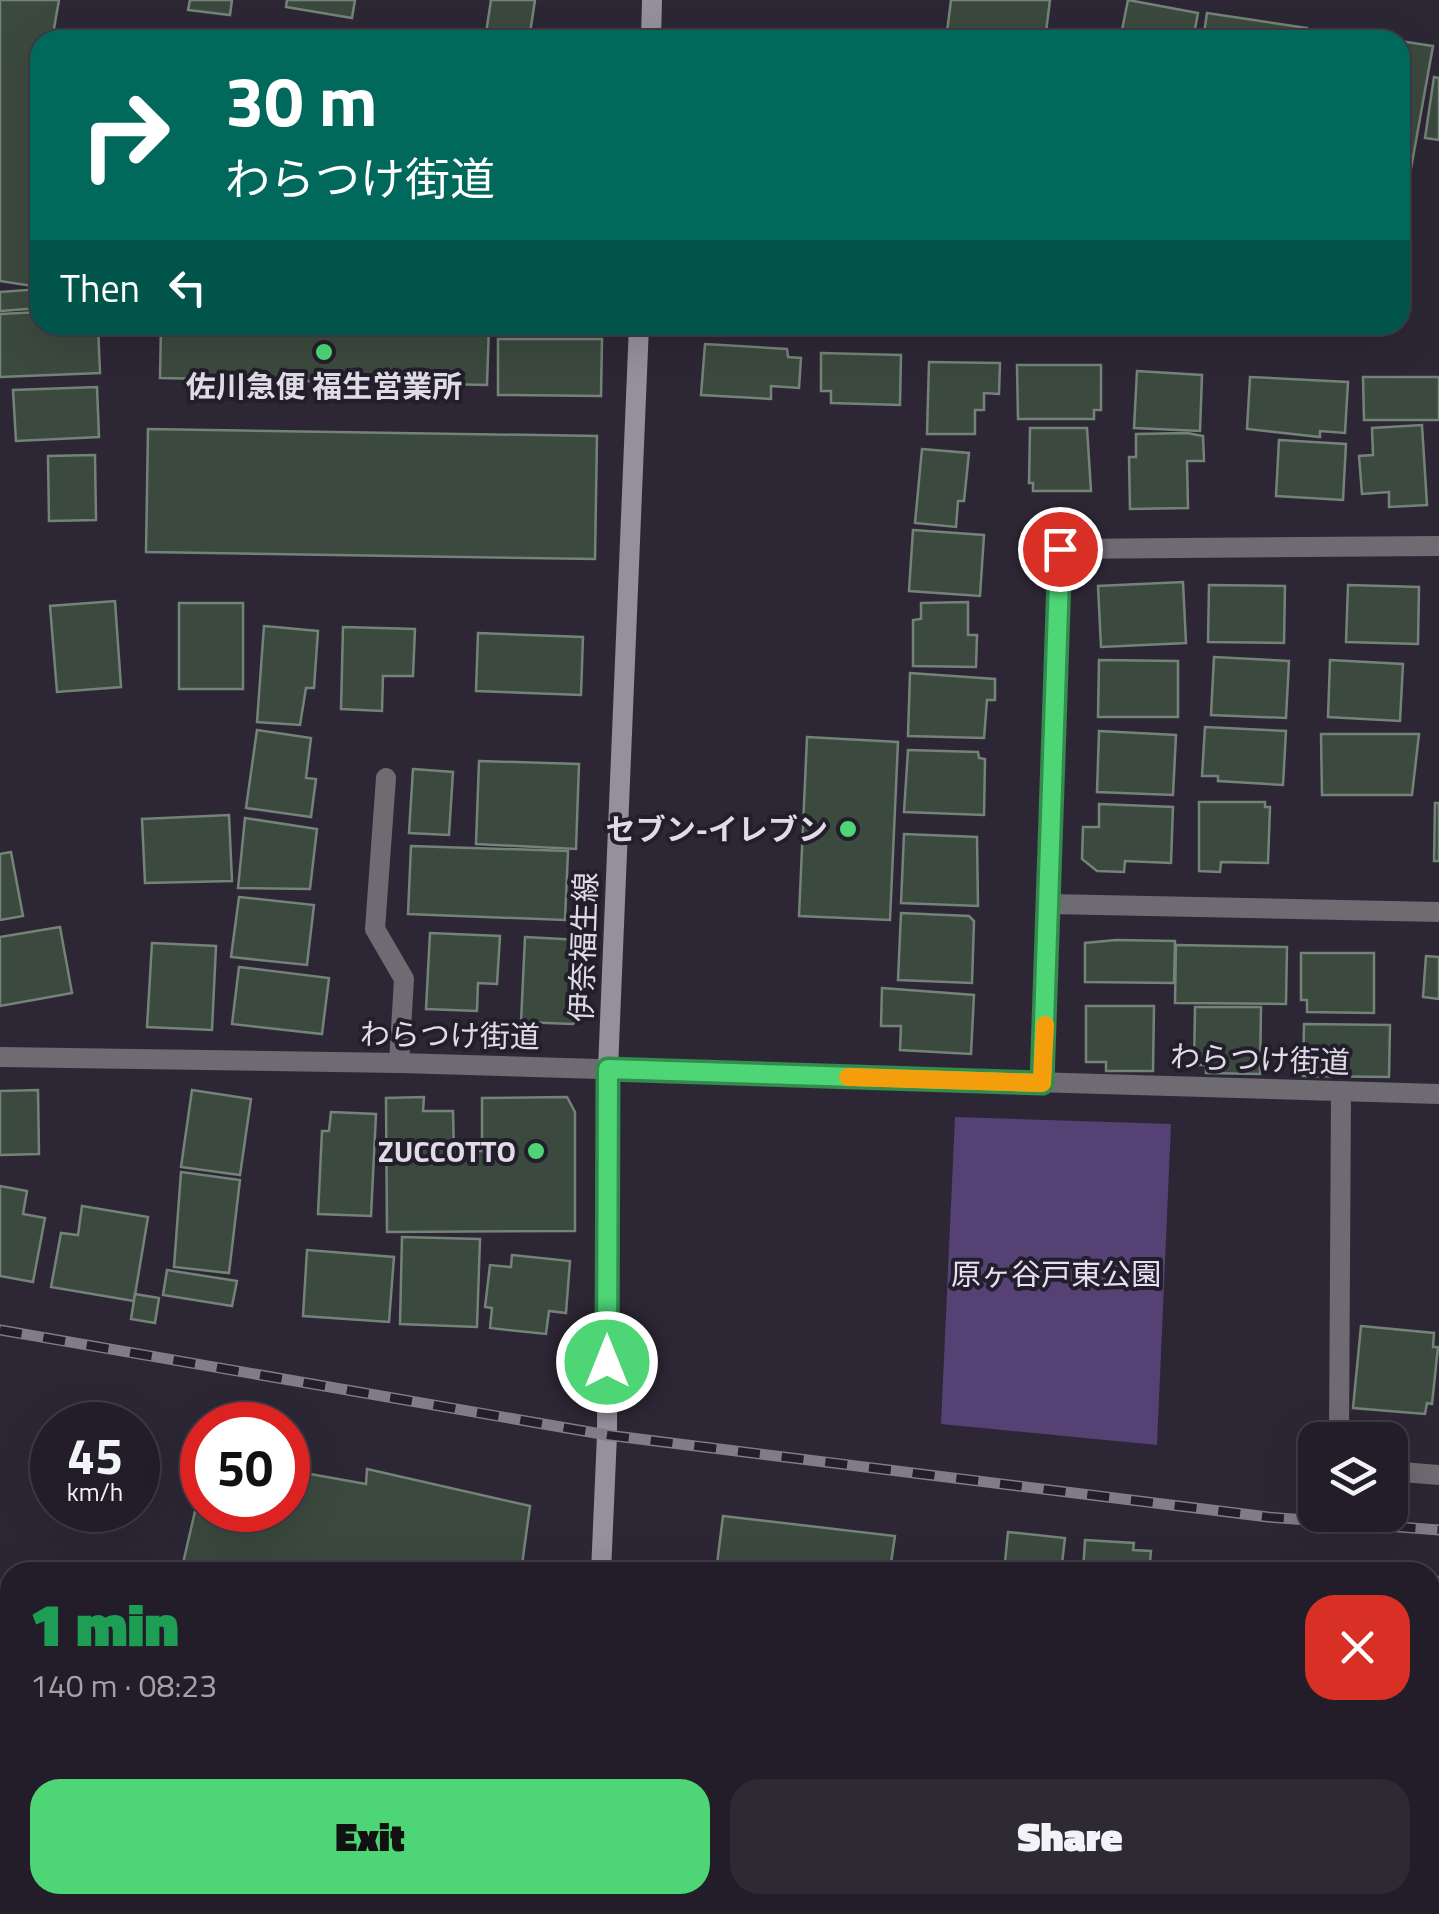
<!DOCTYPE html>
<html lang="en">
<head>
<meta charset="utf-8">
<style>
	body { margin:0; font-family:"Titillium Web","Noto Sans JP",sans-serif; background:#2e2a34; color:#f1f3f6; height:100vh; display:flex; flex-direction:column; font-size:38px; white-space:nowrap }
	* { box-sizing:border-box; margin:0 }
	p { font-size:32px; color:#a2a2a8 }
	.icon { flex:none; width:55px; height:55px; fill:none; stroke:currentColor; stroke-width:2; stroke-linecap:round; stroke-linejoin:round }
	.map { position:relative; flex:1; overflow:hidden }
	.drawer { position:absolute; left:0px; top:1562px; width:1440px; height:352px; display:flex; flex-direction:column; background:#221d28; border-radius:30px 30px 0 0; box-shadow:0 10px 40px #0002,0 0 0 2px #3f3b45 }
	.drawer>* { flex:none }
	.top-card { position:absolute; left:30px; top:30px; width:1380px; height:305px; border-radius:30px; box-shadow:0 10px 40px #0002,0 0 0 2px #3f3b45; background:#00695c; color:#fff; overflow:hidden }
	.controls { position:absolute; left:1298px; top:1422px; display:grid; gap:20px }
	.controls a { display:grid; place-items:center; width:110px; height:110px; border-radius:20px; background:#221d28; box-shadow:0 10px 40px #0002,0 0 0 2px #3f3b45; font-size:50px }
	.speed { position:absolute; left:30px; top:1402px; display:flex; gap:20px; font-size:50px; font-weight:700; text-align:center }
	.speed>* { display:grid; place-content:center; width:130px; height:130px; border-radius:50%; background:#221d28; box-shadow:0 10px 40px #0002,0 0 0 2px #3f3b45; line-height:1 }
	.speed small { font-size:25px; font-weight:400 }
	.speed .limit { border:15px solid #d22; background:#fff; color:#111 }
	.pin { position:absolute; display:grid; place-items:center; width:85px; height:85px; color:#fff; margin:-42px; border:5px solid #fff; border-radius:50%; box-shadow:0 2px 10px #0007 }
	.me { position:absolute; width:110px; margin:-55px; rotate:0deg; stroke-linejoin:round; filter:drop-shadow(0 0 8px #0008) }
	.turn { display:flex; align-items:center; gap:35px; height:210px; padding:0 30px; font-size:45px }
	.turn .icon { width:130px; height:130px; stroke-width:2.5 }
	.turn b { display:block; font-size:70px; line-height:85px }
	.then { display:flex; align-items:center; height:95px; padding:0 30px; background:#0003; gap:20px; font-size:38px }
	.round { display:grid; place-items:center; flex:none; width:105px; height:105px; border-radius:30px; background:#2e2a34 }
	.headline { display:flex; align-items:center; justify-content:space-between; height:170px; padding:0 30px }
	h1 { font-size:60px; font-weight:800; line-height:75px; color:#1e9e55 }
	.cta { display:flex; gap:20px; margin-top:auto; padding:20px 30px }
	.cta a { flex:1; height:115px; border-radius:30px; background:#4ed676; color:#111; font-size:40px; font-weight:800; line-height:115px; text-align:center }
	.cta a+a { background:#2e2a34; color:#f1f3f6 }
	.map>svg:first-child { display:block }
	.green { fill:#564175 }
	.building { fill:#3b493e; stroke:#748377; stroke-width:2.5 }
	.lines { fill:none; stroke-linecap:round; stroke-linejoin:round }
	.lane { stroke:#6e6b73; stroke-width:20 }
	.street { stroke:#6e6b73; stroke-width:20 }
	.secondary { stroke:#94909c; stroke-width:20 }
	.rail-casing { stroke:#817c88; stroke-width:11 }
	.rail { stroke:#231e2b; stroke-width:8; stroke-dasharray:22; stroke-linecap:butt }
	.route-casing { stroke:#338b4d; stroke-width:25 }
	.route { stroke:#4ed676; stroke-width:18 }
	.slow { stroke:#f59e0b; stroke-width:18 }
	.poi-dot { fill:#4ed676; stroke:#231e2b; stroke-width:4 }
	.labels { text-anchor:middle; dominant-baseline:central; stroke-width:8; stroke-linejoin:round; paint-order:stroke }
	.poi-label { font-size:30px; font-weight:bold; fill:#dfdce5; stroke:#231e2b; text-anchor:end }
	.street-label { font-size:30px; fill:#dfdce5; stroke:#231e2b }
	.park-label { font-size:30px; fill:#e6e0f2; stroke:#231e2b }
</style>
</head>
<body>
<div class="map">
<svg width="1439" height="1914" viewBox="0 0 1439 1914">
	<rect width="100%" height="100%" fill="#2d2735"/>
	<polygon class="green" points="955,1117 1171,1124 1157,1445 941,1424"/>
	<g class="building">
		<polygon points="0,0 59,0 52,40 40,40 40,245 33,286 0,281"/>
		<polygon points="190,0 232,0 230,15 188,10"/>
		<polygon points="287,0 355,0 352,18 286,7"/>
		<polygon points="491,0 535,0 529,40 486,33"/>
		<polygon points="951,0 1050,0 1045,40 946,40"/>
		<polygon points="1128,0 1198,13 1193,40 1120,40"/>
		<polygon points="1207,13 1307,28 1306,40 1203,40"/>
		<polygon points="1400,41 1433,46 1410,174 1400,172"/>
		<polygon points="1434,77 1439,78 1439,140 1425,138"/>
		<polygon points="40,289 40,308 0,311 0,292"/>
		<polygon points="40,312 40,325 98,325 100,373 0,377 0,314"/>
		<polygon points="161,325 489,325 487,385 160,378"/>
		<polygon points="498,339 602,339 601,396 498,395"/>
		<polygon points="705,344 787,349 788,357 801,358 799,388 771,386 771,399 701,395"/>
		<polygon points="821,353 901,355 900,405 831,403 831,391 821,391"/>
		<polygon points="929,362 1000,363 999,394 984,393 984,410 975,410 975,434 927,434"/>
		<polygon points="1017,365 1101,365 1101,410 1094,410 1094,419 1018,419"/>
		<polygon points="1137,371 1202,375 1200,431 1134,428"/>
		<polygon points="1250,377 1348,382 1345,433 1320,431 1320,437 1247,429"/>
		<polygon points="1363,377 1439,377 1439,420 1364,420"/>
		<polygon points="97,387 99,437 16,441 13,390"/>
		<polygon points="1422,425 1427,505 1389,507 1389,492 1362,494 1359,456 1373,455 1372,428"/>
		<polygon points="1030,428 1087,428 1091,491 1033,491 1033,483 1029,483"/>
		<polygon points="148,429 597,436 595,559 146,552"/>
		<polygon points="1187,433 1203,436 1204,461 1187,461 1188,508 1130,509 1129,457 1136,457 1136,434"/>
		<polygon points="1279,440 1346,444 1343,500 1276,496"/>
		<polygon points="922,449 969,453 964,501 958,501 956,527 915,523"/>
		<polygon points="95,455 96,520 49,521 48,456"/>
		<polygon points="913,530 984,535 980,596 909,591"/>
		<polygon points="1183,582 1186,643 1101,647 1098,586"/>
		<polygon points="1209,585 1285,586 1284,643 1208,642"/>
		<polygon points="1348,585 1419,587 1418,644 1346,642"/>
		<polygon points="115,601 121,687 57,692 50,606"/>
		<polygon points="968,602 968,635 977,635 976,667 913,666 913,620 921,619 921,603"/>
		<rect x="179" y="603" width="64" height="86"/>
		<polygon points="264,626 318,631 314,688 306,688 300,725 257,722"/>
		<polygon points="343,627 415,629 413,676 383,676 382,711 341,709"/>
		<polygon points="478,633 583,637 581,695 476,691"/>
		<polygon points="1214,657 1289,661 1286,718 1211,715"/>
		<polygon points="1099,660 1178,661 1178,717 1098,717"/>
		<polygon points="1330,660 1403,664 1400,721 1328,717"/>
		<polygon points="910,673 995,679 995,700 987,700 984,738 908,736"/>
		<polygon points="1205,727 1286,731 1283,785 1218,781 1218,776 1202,776"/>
		<polygon points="257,730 311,738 306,778 316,779 311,817 246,808"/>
		<polygon points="1099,731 1176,735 1173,795 1097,792"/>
		<polygon points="1321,734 1419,734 1412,795 1322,795"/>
		<polygon points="807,737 898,742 890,920 799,916"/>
		<polygon points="908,750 978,752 979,758 985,759 984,815 904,812"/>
		<polygon points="479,761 579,764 576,849 476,844"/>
		<polygon points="413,769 453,772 449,835 409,833"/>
		<polygon points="1199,802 1265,802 1265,807 1270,807 1268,863 1221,862 1220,872 1199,871"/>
		<polygon points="1435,803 1439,803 1439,861 1434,861"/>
		<polygon points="1099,804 1173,807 1171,863 1125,861 1124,872 1097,871 1082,859 1083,827 1099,827"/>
		<polygon points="229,815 232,881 145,883 142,819"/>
		<polygon points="245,818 317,829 310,889 238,888"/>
		<polygon points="904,834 977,837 978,906 901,903"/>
		<polygon points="411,846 568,851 565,920 408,914"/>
		<polygon points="11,852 23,916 0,920 0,854"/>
		<polygon points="239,897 314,905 307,965 231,957"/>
		<polygon points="901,913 969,916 974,921 972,983 898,980"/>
		<polygon points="60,927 72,993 0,1006 0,937"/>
		<polygon points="430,933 500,936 497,984 478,983 477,1011 426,1009"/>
		<polygon points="525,937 580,940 576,1021 573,1024 521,1022"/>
		<polygon points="1116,940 1175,941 1174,983 1085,982 1085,943"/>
		<polygon points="152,943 216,946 212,1030 147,1027"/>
		<polygon points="1176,945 1287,947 1286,1004 1175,1003"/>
		<polygon points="1301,953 1374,953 1374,1013 1307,1012 1307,1000 1301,1000"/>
		<polygon points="1426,956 1439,957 1439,999 1423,997"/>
		<polygon points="239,967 329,978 322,1034 232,1024"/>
		<polygon points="882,988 974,995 971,1054 900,1050 901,1026 881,1026"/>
		<polygon points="1086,1006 1154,1006 1153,1071 1106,1071 1106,1062 1086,1062"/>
		<polygon points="1195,1007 1261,1007 1260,1074 1206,1073 1206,1065 1194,1065"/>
		<polygon points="1304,1024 1390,1025 1389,1077 1303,1076"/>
		<polygon points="38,1090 39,1154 0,1155 0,1091"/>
		<polygon points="192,1090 251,1099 240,1175 181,1167"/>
		<polygon points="424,1097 423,1111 453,1111 454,1152 482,1151 482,1098 567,1097 575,1112 575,1231 387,1232 386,1098"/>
		<polygon points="331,1112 376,1114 371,1216 318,1214 322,1131 329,1131"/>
		<polygon points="181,1172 240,1180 229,1273 174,1267"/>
		<polygon points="0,1186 27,1191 23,1214 45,1218 33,1282 0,1276"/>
		<polygon points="82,1206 148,1217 134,1301 51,1287 61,1233 78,1235"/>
		<polygon points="402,1237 480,1239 477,1327 400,1324"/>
		<polygon points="307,1250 394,1257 389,1322 303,1316"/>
		<polygon points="512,1255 570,1261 566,1313 549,1311 546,1334 490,1328 492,1308 485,1307 490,1265 511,1267"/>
		<polygon points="167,1270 237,1281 232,1306 163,1295"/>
		<polygon points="135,1294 159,1298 155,1323 131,1319"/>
		<polygon points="1361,1326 1434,1333 1433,1347 1438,1347 1432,1404 1427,1403 1425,1414 1353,1408"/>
		<polygon points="367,1469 530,1506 521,1572 181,1572 202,1481 202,1510 288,1510 288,1470 366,1484"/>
		<polygon points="723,1516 895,1536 891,1563 902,1565 901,1572 716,1572"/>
		<polygon points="1008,1532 1065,1538 1061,1572 1004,1572"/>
		<polygon points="1085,1540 1134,1543 1133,1550 1151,1551 1149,1572 1083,1572"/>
		<rect x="1430" y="1577" width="9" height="92"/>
		<polygon points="1430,1753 1435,1753 1437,1809 1430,1810"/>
		<polygon points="676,1905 751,1905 751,1914 645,1914 645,1906"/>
		<polygon points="764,1905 842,1905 866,1906 866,1914 763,1914"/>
		<polygon points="910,1905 1012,1905 1013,1912 911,1914"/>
		<polygon points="1322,1905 1323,1914 1276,1914 1314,1905"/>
	</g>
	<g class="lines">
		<polyline class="lane" points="386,778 375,929 404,979 399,1063"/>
		<g class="street">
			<polyline points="1049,904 1439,912"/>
			<polyline points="0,1057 399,1063 1439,1094"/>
			<polyline points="1042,1083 1060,549 1439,546"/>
			<polyline points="1339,1440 1341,1091"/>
			<polyline points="1390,1471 1439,1475"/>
			<polyline points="1430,1718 1439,1717"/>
			<polyline points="0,1816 10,1816"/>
			<polyline points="1057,1914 1057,1905"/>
		</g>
		<g class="secondary">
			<polyline points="651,40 652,0"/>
			<polyline points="601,1572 607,1435 608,1069 639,325"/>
			<polyline points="586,1914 587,1905"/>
		</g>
		<g class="rail-casing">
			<polyline id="rail" points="0,1330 607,1435 1268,1517 1439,1530"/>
		</g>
		<use href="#rail" class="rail"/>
	</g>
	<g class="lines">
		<g class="route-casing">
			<polyline id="route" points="607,1362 608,1069 1042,1083 1060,549"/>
		</g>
		<use href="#route" class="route"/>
		<polyline class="slow" points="848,1077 1042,1083 1045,1025"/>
	</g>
	<g class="poi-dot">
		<circle cx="324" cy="352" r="10"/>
		<circle cx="848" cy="829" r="10"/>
		<circle cx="536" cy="1151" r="10"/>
	</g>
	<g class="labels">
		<g class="poi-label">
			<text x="324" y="386" text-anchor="middle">佐川急便 福生営業所</text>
			<text x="828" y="829">セブン-イレブン</text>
			<text x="516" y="1151">ZUCCOTTO</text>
		</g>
		<g class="street-label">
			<text transform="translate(583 947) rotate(-88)">伊奈福生線</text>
			<text transform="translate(450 1035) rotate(1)">わらつけ街道</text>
			<text transform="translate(1260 1059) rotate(2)">わらつけ街道</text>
		</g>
		<g class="park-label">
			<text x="1056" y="1274">原ヶ谷戸東公園</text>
		</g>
	</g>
</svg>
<div class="controls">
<a><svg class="icon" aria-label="layers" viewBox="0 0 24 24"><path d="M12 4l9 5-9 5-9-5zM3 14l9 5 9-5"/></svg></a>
</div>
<div class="speed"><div>45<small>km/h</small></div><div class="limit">50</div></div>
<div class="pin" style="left:1060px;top:549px;background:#d93025"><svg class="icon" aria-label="arrive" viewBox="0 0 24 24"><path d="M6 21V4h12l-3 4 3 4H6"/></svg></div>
<svg class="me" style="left:607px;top:1362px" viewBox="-20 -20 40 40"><circle r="17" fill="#4ed676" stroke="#fff" stroke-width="3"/><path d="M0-11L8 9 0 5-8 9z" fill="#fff"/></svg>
<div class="top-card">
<div class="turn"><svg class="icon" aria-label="right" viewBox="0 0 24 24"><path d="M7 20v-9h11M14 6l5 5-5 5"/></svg><div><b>30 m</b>わらつけ街道</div></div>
<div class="then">Then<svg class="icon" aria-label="left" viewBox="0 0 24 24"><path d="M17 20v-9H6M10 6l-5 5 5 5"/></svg></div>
</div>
<section class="drawer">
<div class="headline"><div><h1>1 min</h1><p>140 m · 08:23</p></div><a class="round" style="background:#d93025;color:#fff"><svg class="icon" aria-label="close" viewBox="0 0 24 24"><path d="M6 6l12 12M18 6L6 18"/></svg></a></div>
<div class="cta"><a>Exit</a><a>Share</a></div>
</section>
</div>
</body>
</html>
